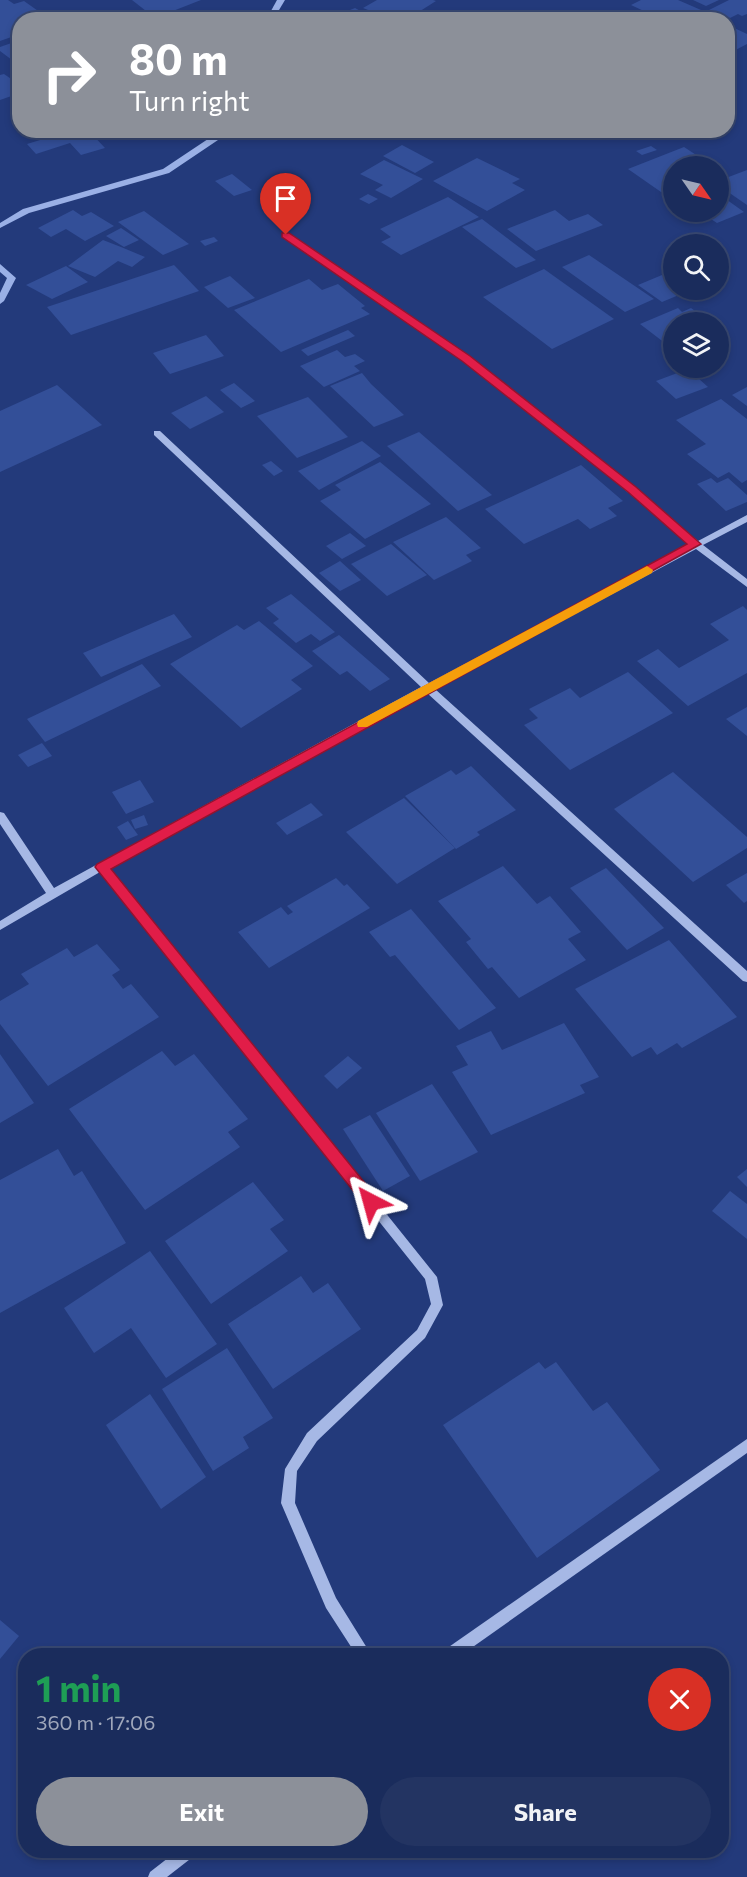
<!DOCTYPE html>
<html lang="en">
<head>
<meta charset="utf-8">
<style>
	body { margin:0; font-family:Commissioner,sans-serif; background:#233462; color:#f1f3f6; height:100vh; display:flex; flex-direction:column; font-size:22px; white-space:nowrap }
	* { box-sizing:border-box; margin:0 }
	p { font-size:20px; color:#9fa7bb }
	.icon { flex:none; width:33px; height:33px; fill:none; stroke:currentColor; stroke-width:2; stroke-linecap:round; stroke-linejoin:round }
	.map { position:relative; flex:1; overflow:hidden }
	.sheet { position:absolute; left:18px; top:1648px; width:711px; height:210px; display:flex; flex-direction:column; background:#1a2c5c; border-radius:24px; box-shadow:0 3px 9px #0003,0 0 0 2px #384872 }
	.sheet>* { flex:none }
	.guide { position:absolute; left:12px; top:12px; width:723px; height:126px; border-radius:24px; box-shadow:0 3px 9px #0003,0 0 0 2px #384872; background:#8c9099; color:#fff; overflow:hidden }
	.needle { width:39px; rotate:124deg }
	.buttons { position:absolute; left:663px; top:156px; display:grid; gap:12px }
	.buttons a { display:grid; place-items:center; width:66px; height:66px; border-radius:50%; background:#1a2c5c; box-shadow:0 3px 9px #0003,0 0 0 2px #384872; font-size:30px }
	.pin { position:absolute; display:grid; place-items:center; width:51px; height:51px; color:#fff; margin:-62px -26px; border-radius:50% 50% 50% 0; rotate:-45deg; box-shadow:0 0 6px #0007 }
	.pin .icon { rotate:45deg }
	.me { position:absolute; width:66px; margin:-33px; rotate:321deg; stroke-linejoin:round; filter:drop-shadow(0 0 4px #0008) }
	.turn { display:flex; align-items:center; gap:21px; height:126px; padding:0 18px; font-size:27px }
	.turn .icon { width:78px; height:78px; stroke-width:2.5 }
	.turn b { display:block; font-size:42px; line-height:51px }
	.round { display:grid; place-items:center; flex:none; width:63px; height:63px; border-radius:32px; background:#233462 }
	.summary { display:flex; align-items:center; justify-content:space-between; height:102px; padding:0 18px }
	h1 { font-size:36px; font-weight:700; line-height:45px; color:#1e9e55 }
	.action { display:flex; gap:12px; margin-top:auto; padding:12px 18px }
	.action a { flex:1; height:69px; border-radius:36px; background:#8c9099; color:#fff; font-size:24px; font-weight:700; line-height:69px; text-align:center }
	.action a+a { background:#233462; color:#f1f3f6 }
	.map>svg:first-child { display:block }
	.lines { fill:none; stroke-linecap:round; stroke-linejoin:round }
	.stream { fill:#9ab0e6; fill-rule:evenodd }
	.building { fill:#334f98 }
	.minor { fill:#a6b8e5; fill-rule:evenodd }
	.route { fill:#e11d48; stroke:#92132f; stroke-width:1.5 }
	.slow { fill:#f59e0b }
</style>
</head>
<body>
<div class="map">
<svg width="747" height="1877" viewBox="0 0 747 1877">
	<rect width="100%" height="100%" fill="#233a7b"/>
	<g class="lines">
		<g class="stream">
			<polygon points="277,0 285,0 273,20 266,20"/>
			<polygon points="212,130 220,130 218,140 169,173 29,213 0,228 0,223 23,209 163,169 211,137"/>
			<polygon points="0,264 16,278 4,301 0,304 0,293 7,278 0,272"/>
		</g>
	</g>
	<g class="building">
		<polygon points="0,0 8,0 14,4 24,1 41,13 32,17 36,20 20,20 20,34 0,41"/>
		<polygon points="132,0 201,0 155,18"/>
		<polygon points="377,0 433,0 436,1 406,20 394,20 363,8"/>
		<polygon points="641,0 678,0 708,13 695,20 644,20 640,18 648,13 631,5"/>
		<polygon points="693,0 719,0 706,6"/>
		<polygon points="729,0 747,0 747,14 742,16 738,14 730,18 707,11"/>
		<polygon points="355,8 377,20 343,20 335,16"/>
		<polygon points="188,10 203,20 166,20 166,19"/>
		<polygon points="424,14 434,19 441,16 448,20 411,20"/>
		<polygon points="728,25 747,34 747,44 728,54"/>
		<polygon points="20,40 20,66 0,51 0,47"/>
		<polygon points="4,74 20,85 20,93 0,100 0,75"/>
		<polygon points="73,130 88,130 105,148 81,155 70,143 36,154 27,144"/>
		<polygon points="119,130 149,130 132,139"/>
		<polygon points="402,145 434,162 415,173 383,156"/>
		<polygon points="651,146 657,150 642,155 636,151"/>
		<polygon points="684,147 713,166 674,166 674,186 661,192 628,169"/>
		<polygon points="477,158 520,179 512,183 525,190 487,211 433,181"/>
		<polygon points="384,160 423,179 391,198 375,190 383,185 360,174"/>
		<polygon points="747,170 747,205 718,185 718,181"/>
		<polygon points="232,174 252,190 234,196 215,181"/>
		<polygon points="368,194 378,199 369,204 359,199"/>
		<polygon points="448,197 479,217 401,255 381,242 391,237 380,229"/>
		<polygon points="723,197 744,212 717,223 700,212 718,212 718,199"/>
		<polygon points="73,210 82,216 91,212 114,226 85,241 66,229 51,237 38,228"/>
		<polygon points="555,210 569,221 588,214 603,225 536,251 507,229"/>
		<polygon points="144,211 189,244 163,255 118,222"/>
		<polygon points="482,219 536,260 516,268 462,227"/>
		<polygon points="121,228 139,240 124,247 106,236"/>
		<polygon points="214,237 218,241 205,246 200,241"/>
		<polygon points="103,240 121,247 145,257 132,267 118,261 95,277 68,266"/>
		<polygon points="589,255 654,299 625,312 562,267"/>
		<polygon points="174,265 199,291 71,335 47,307"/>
		<polygon points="66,266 88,282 52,299 26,285"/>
		<polygon points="544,269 614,319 552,349 483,297"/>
		<polygon points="674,270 674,290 691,290 662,302 638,285"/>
		<polygon points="230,276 255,298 228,308 204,287"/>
		<polygon points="309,279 322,290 338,284 365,306 361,308 370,314 281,352 234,310"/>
		<polygon points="678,308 682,312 691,308 710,322 674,322 674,350 640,324"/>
		<polygon points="348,330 355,336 308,356 301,350"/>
		<polygon points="206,335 224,356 170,374 153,353"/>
		<polygon points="337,350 345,357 355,354 365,361 354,366 360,371 324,387 300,366"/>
		<polygon points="688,369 708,387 676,399 656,381"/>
		<polygon points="362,373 371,384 404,415 374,427 330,386"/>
		<polygon points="234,383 255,401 241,408 220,390"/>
		<polygon points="57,385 102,425 0,472 0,411"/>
		<polygon points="747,387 747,406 732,395"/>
		<polygon points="206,396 224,412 190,429 171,413"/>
		<polygon points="308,397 348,437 297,458 257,416"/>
		<polygon points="721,399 747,419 747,480 742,483 729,472 718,478 687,454 706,444 676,420"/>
		<polygon points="419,432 492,495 458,511 387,446"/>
		<polygon points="362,441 381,456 319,490 298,471"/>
		<polygon points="271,461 283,471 274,476 262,465"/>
		<polygon points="380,462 431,504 365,539 320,501 341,490 335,485"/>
		<polygon points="581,465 623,501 608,508 617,516 590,529 578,519 524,544 485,509"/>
		<polygon points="711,478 717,483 728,478 747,495 747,502 726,511 697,484"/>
		<polygon points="446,517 481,548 466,555 472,561 434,580 393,542"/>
		<polygon points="350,533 366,546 342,559 326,546"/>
		<polygon points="391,544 427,575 387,596 351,564"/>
		<polygon points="340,561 361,580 340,591 319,573"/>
		<polygon points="291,594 335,632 320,641 311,634 296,643 273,623 279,619 266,608"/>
		<polygon points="743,606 747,610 747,673 688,706 637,661 658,649 679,668 729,640 710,624"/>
		<polygon points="174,614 192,637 101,677 83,653"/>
		<polygon points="259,621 313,666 291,680 302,689 241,728 170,664 237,625 244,630"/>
		<polygon points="339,635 390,679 370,691 347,671 340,675 312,651"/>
		<polygon points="142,664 161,686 45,742 27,719"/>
		<polygon points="628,672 673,713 570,770 524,725 538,718 529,709 570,688 580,698"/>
		<polygon points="747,707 747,736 726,719"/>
		<polygon points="42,743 52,756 28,767 18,755"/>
		<polygon points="471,766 516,810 477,832 480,835 456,849 405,796 451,770 456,775"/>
		<polygon points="673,772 747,837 747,848 693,882 614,809"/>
		<polygon points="140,780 154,802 126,814 112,792"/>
		<polygon points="404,798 455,848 397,884 346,832"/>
		<polygon points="311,803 323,815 287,835 276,823"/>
		<polygon points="144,815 148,825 135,829 131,820"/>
		<polygon points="128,821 138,835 126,840 117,827"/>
		<polygon points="503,866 537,904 550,896 581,932 568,939 586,960 519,998 492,967 488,969 466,942 471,939 438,901"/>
		<polygon points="606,868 664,928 627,950 570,888"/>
		<polygon points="747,873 747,901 744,903 726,885"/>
		<polygon points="336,878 344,886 347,884 370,908 269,968 238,932 281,907 288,915 293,912 287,906"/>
		<polygon points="411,909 496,1008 459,1030 395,955 390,957 369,932"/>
		<polygon points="669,940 737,1017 682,1048 677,1043 657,1055 651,1047 632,1057 575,989"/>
		<polygon points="97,944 120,970 112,975 123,989 131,984 159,1017 48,1086 0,1024 0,1001 29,984 21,974 67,948 74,957"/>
		<polygon points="564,1023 599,1077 580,1085 585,1093 491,1135 452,1072 468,1065 456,1046 491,1031 502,1050"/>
		<polygon points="162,1051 175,1066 194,1054 248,1119 228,1132 240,1147 145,1210 69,1109"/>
		<polygon points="0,1054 34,1103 0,1123"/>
		<polygon points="348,1056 362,1068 337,1089 324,1076"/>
		<polygon points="432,1084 478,1152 420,1181 376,1113"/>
		<polygon points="370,1115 410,1176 383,1191 343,1129"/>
		<polygon points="58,1149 74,1176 82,1171 126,1243 0,1313 0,1180"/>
		<polygon points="747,1169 747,1187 737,1177"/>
		<polygon points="253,1182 284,1220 270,1229 288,1251 211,1304 165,1241"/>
		<polygon points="730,1191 747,1204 747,1239 712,1211"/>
		<polygon points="150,1251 217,1344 166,1378 131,1328 94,1353 64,1308"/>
		<polygon points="301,1276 313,1293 328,1283 361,1329 273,1389 228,1324"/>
		<polygon points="227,1348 273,1418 243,1437 249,1448 213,1471 162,1389"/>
		<polygon points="539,1362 545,1369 556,1362 593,1411 607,1402 660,1470 537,1558 443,1425"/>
		<polygon points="150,1394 206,1477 161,1509 106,1425"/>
		<polygon points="0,1620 19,1636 0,1659"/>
	</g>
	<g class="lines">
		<g class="minor">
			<path d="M 283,233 L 289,233 C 349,274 411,314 469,358 C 547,416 622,480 698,541 L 747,515 L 747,522 L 703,545 L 747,579 L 747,587 L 696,549 L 435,689 L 747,971 L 747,982 L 743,981 L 427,693 L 109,868 L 437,1277 L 443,1305 L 425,1338 L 317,1441 L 297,1471 L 295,1503 L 336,1598 L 372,1656 L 357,1656 L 326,1608 L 281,1503 L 285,1469 L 307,1433 L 417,1330 L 431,1304 L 425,1279 L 100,872 L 0,930 L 0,921 L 46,893 L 0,824 L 0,812 L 4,813 L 54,888 L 421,687 L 154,435 L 154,431 L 160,431 L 429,683 L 691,544 L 535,416 L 463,361 L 397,313 L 283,237 Z"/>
			<polygon points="747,1439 747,1453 460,1656 441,1656 443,1651"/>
			<polygon points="177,1851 196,1851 194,1856 167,1877 148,1877 150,1872"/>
		</g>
	</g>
	<polygon class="route" points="282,233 289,233 470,356 636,487 701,544 111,869 377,1198 379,1202 377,1207 371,1209 366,1207 95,867 97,864 687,544 628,492 462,361 282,237"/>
	<polygon class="slow" points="647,566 653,570 652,573 367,727 358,727 357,724 358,721"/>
</svg>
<div class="buttons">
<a><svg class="needle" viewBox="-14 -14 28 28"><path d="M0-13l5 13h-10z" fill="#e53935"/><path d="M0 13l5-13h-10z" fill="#9fa7bb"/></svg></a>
<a><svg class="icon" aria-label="search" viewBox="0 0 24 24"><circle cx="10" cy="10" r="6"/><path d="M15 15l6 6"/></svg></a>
<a><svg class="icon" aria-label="layers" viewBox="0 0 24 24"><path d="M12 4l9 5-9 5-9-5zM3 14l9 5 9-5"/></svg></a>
</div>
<div class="pin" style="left:286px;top:235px;background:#d93025"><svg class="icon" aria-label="arrive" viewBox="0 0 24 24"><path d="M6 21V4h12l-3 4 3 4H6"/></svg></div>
<svg class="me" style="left:371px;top:1202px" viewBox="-20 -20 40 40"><path d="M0-17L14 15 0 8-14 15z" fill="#e11d48" stroke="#fff" stroke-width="4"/></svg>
<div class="guide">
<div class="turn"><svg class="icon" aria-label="right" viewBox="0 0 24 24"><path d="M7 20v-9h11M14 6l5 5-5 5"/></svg><div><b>80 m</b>Turn right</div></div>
</div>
<section class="sheet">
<div class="summary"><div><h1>1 min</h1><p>360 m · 17:06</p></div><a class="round" style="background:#d93025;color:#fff"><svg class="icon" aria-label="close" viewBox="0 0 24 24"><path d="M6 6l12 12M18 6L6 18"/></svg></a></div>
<div class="action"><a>Exit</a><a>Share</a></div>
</section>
</div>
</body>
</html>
